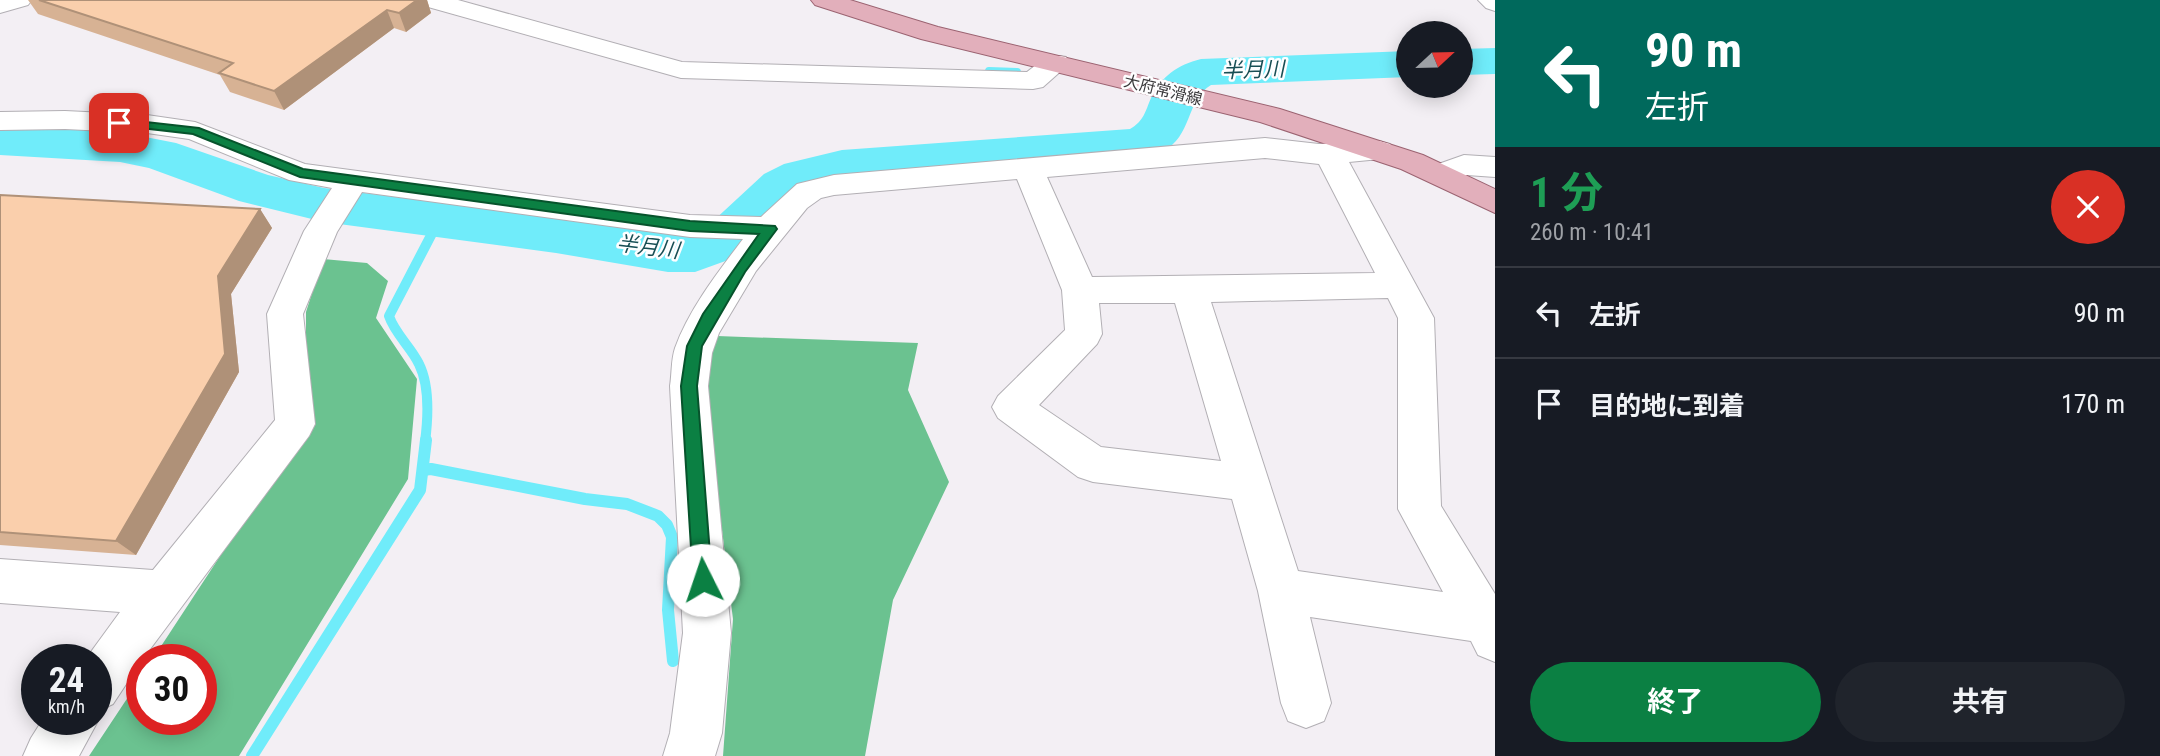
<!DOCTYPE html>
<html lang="ja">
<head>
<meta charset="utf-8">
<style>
	body { margin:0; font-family:"Roboto Condensed","Noto Sans JP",sans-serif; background:#20242c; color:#f1f3f6; height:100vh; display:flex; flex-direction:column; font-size:26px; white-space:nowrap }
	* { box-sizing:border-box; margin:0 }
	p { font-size:23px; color:#9ea1a6 }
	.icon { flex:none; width:38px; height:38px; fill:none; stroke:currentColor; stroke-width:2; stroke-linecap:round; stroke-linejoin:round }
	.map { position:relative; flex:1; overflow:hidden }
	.drawer { display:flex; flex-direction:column; background:#171b24; width:665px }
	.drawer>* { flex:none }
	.banner { background:#00695c; color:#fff; overflow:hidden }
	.needle { width:46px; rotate:68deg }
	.tools { position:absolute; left:1396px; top:21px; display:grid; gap:14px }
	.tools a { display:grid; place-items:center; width:77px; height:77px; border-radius:50%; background:#171b24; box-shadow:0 4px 18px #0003; font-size:35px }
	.speed { position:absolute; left:21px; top:644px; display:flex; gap:14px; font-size:35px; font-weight:700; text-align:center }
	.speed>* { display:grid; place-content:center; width:91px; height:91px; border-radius:50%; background:#171b24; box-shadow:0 4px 18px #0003; line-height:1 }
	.speed small { font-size:18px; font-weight:400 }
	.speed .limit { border:10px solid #d22; background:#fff; color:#111 }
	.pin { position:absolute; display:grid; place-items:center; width:60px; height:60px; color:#fff; margin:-30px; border-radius:14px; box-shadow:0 4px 10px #0006 }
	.me { position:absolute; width:77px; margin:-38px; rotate:356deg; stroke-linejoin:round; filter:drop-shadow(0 0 5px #0008) }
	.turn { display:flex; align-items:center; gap:24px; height:147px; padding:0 35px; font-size:32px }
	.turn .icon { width:91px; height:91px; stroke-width:2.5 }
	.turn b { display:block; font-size:49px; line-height:60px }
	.round { display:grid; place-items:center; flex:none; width:74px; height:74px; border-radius:37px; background:#20242c }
	.summary { display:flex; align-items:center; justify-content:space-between; height:119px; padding:0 35px }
	h1 { font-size:42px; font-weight:700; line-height:52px; color:#1e9e55 }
	.action { display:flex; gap:14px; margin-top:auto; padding:14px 35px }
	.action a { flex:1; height:80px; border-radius:42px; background:#0b8043; color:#fff; font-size:28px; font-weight:700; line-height:80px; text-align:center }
	.action a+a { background:#20242c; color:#f1f3f6 }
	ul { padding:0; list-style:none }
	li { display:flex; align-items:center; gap:21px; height:91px; padding:0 35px; border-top:2px solid #363941 }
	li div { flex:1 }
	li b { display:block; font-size:26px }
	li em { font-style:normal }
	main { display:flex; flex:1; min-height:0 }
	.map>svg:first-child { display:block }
	.forest { fill:#6bc290 }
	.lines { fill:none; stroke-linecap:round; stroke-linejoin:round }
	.stream-far2 { stroke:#70ecfa; stroke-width:8 }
	.stream-far1 { stroke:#70ecfa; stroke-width:10 }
	.stream { stroke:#70ecfa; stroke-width:12 }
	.river { fill:#70ecfa; fill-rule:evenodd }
	.minor-casing { stroke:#b2afb4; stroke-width:2 }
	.major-casing { stroke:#9b6371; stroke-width:2 }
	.minor { fill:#fff; fill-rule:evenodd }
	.major { fill:#e2afbb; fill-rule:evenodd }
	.wall { fill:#d7b294 }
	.shaded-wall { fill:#af9178 }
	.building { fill:#facfac; stroke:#af9178; stroke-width:2 }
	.route { fill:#0b8043; stroke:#07532c; stroke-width:2 }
	.labels { text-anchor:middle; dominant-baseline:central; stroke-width:5; stroke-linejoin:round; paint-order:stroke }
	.far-street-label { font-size:16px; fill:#3b3a3c; stroke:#fefeff }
	.water-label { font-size:21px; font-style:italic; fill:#184f55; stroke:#fefeff }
</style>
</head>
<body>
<main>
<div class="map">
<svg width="1495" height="756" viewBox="0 0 1495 756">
	<rect width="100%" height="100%" fill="#f3eff4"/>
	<g class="forest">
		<polygon points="323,259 367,263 388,281 376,318 417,379 408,479 239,756 89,756 142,676 142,719 201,719 201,660 152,660 306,425 306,312"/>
		<polygon points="717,336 918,343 908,390 949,482 893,600 865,756 723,756 733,619 703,377"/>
	</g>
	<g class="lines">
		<polyline class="stream-far2" points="989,71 1017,72"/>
		<path class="stream-far1" d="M 425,442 C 428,419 430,386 419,364 C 411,347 395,334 389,316 L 439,220"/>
		<g class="stream">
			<polyline points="423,470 431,469 585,499 627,504 658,516 667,525 672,537 668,610 673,661"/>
			<polyline points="252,756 420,490 426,440"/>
		</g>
		<g class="river">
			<polygon points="1495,48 1495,74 1461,75 1461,49"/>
			<path d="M 1409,51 L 1409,77 L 1211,85 C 1186,100 1192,137 1163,151 C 1155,155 1145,156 1136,158 L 842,182 L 818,188 L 800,198 L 749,249 L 731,259 L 695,272 L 668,272 L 556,253 L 324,222 L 239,201 L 149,168 L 120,162 L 0,155 L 0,125 L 120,132 L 176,143 L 268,175 L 324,188 L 556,217 L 668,234 L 690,234 L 711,223 L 764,174 L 784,164 L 842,150 L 1130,129 C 1144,121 1145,112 1151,98 C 1162,76 1177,65 1201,59 Z"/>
		</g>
		<g class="minor-casing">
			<g id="minor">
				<polygon points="0,0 32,0 28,5 0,13"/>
				<path d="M 417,0 L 458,0 L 682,62 L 1027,72 C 1040,62 1048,53 1066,57 L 1070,63 L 1043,87 L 1033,89 L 681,78 L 421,5 Z"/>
				<polygon points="1478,0 1495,0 1495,11 1486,8"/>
				<path d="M 65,111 L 147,115 L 195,122 L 305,164 L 690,215 L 761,217 L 797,184 L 834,175 L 1265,138 L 1319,144 L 1379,141 L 1390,144 L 1394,151 L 1390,158 L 1349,162 L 1434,318 L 1441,506 L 1495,594 L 1495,662 L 1478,655 L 1471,641 L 1310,617 L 1331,703 L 1324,721 L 1306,728 L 1288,721 L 1281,703 L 1258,591 L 1232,499 L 1093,482 L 1078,477 L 998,418 L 992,407 L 998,396 L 1065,330 L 1062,290 L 1017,179 L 834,195 L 821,198 L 807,208 L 756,271 L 719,333 L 712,353 L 708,386 L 731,633 L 722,733 L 715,756 L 663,756 L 670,733 L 683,633 L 670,386 C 672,373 671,360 675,348 C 689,309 718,272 743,239 L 690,237 L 362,192 L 337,232 L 303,314 L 315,424 L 309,436 L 142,660 L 113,704 L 96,712 L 96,660 L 85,660 L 120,612 L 0,603 L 0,559 L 153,570 L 275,420 L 267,314 L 304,231 L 332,188 L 289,180 L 189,139 L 147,133 L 65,129 L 0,130 L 0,112 ZM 1265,158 L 1319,164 L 1375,273 L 1092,277 L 1047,177 ZM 1388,298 L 1398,318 L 1398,509 L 1443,592 L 1298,571 L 1211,302 ZM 1099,303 L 1175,303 L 1221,461 L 1101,447 L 1039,405 L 1097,344 L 1102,334 Z"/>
				<polygon points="1464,155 1495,157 1495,177 1467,175 1441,184 1430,181 1425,174 1430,167"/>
				<polygon points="96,712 99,719 79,756 23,756 31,738 43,719 96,719"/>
			</g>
		</g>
		<g class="major-casing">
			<polygon id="major" points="811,0 850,0 938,27 1280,109 1423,155 1495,189 1495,213 1401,169 1260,122 921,39 815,5"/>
		</g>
		<use href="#minor" class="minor"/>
		<use href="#major" class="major"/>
	</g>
	<g class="wall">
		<polygon points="28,0 427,0 431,13 406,32 394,28 284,110 230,92 220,75 38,14"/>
		<polygon points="0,195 260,209 272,228 231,294 239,372 136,555 0,545"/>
	</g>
	<g class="shaded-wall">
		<polygon points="417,0 427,0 431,13 406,32 399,13"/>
		<polygon points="387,10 394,28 284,110 274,91"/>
		<polygon points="260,209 272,228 231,294 239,372 136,555 116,541 218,276"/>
	</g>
	<g class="building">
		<polygon points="39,0 417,0 399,13 387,10 274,91 219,73 233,63"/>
		<polygon points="0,195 260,209 218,276 225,354 116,541 0,532"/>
	</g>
	<polygon class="route" points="119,119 199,128 303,169 690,221 775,226 777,229 745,272 702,346 697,386 712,580 709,586 703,589 696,586 693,580 681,386 687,346 703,314 759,234 690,231 300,177 193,134 115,125 115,120"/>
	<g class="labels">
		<g class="far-street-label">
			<text transform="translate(1163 90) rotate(14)">大府常滑線</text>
		</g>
		<g class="water-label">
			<text transform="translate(1253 70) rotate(-2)">半月川</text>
			<text transform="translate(648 247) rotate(7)">半月川</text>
		</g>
	</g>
</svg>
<div class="tools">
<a><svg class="needle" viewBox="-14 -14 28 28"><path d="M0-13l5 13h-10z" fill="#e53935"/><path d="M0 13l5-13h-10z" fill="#9ea1a6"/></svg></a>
</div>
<div class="speed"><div>24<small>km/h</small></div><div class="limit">30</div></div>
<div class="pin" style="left:119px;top:123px;background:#d93025"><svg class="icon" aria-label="arrive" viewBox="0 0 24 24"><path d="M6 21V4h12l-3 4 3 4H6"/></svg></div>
<svg class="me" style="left:703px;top:580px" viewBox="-20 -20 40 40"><circle r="19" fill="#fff"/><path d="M0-13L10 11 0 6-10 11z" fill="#0b8043"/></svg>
</div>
<section class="drawer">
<div class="banner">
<div class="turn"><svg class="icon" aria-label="left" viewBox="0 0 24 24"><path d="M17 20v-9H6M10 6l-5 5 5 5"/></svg><div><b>90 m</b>左折</div></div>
</div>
<div class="summary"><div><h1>1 分</h1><p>260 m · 10:41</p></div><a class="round" style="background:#d93025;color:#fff"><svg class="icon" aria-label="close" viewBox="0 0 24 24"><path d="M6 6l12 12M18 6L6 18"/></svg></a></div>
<ul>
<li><svg class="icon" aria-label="left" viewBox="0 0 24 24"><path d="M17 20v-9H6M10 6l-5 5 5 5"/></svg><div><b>左折</b></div><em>90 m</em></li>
<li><svg class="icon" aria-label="arrive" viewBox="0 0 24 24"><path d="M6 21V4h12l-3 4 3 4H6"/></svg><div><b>目的地に到着</b></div><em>170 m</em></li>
</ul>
<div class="action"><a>終了</a><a>共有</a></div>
</section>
</main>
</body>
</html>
